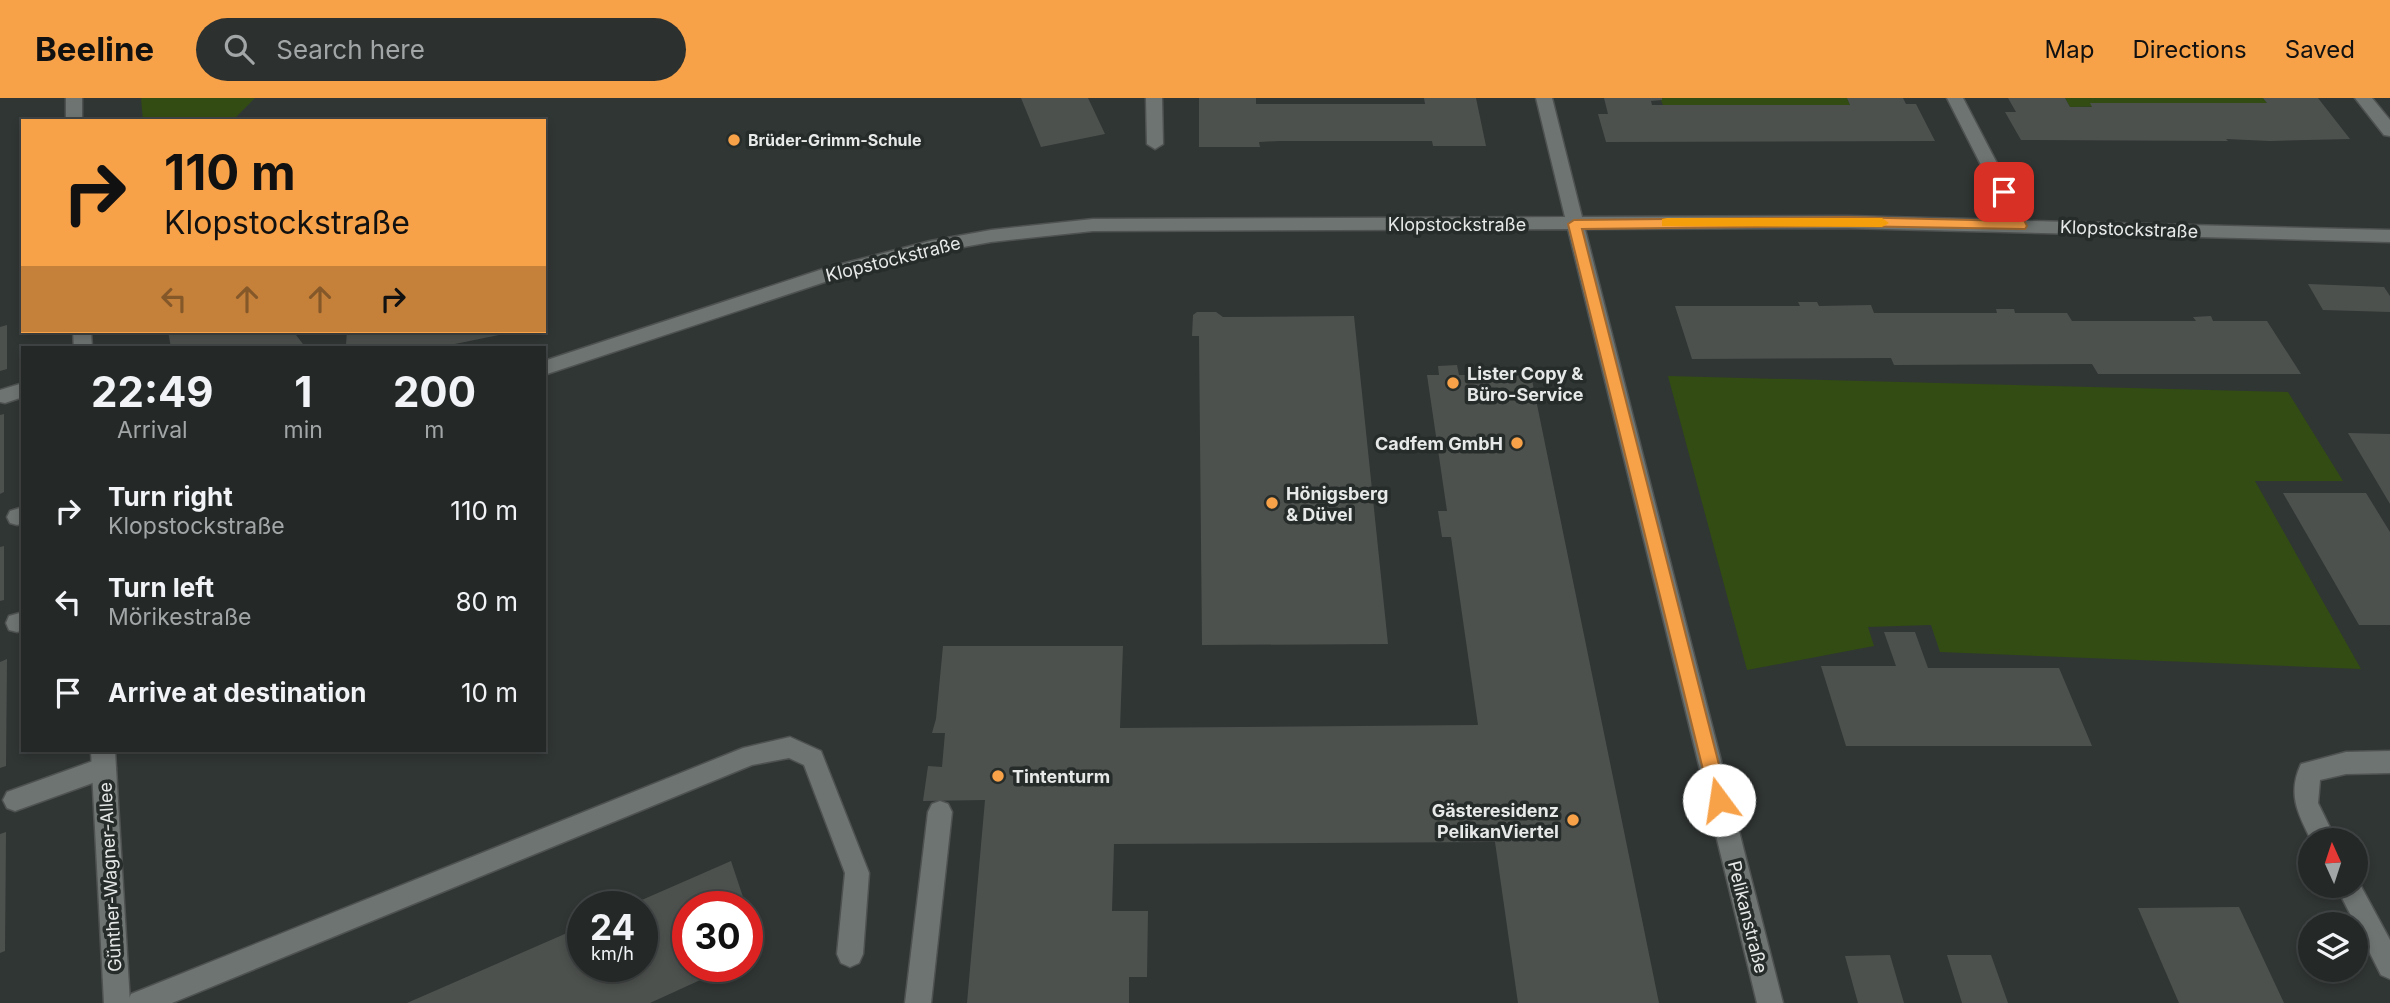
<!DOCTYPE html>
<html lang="en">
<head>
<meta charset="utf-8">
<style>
	body { margin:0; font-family:Inter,sans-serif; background:#2c302f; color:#f1f3f6; height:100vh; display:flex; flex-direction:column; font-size:26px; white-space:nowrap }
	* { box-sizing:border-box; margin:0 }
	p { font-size:23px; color:#a3a6a7 }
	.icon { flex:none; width:38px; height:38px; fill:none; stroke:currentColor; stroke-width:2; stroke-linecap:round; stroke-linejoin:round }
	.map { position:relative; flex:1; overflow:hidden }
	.sheet { position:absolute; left:21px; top:248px; width:525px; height:406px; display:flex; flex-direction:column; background:#242827; border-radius:0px; box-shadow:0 4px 10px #0003,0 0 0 2px #414444 }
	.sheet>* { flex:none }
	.banner { position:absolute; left:21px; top:21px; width:525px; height:214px; border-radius:0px; box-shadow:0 4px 10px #0003,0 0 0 2px #414444; background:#f7a148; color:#111; overflow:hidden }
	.needle { width:46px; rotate:357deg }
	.controls { position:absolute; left:2298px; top:730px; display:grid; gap:14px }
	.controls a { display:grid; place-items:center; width:70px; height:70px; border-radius:50%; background:#242827; box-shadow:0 4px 10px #0003,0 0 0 2px #414444; font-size:35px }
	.speed { position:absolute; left:567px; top:793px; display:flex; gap:14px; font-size:35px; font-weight:700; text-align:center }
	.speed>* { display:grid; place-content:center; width:91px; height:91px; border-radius:50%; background:#242827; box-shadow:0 4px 10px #0003,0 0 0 2px #414444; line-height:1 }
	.speed small { font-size:18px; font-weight:400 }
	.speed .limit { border:10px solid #d22; background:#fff; color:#111 }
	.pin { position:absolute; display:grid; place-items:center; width:60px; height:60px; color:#fff; margin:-30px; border-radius:14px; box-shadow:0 4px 10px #0006 }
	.me { position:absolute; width:77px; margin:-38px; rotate:346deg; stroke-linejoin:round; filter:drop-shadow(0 0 5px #0008) }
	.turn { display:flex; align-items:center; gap:24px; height:147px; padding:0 28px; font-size:32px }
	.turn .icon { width:91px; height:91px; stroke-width:2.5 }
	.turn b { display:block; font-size:49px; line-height:60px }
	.lanes { display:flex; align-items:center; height:66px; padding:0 28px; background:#0003; justify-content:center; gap:35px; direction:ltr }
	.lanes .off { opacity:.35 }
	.eta { display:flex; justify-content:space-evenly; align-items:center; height:119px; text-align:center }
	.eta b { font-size:42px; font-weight:700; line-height:49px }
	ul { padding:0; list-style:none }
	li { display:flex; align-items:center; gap:21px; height:91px; padding:0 28px }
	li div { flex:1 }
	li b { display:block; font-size:26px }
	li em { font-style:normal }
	header { display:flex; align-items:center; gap:42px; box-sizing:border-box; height:98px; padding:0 35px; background:#f7a148; color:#111 }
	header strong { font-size:33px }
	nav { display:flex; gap:38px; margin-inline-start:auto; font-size:24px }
	.search { width:490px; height:63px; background:#2c302f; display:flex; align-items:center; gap:18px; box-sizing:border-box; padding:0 24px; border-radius:38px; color:#a3a6a7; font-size:26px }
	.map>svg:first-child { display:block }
	.green { fill:#324c13 }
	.building { fill:#4d514e }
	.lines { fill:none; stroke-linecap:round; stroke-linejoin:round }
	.lane-casing { stroke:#4e5251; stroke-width:3 }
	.street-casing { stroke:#4e5251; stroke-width:3 }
	.lane { fill:#6e7472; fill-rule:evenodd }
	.street { fill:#6e7472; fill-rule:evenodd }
	.route { fill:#f7a148; stroke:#a1692f; stroke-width:2 }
	.slow { fill:#f59e0b }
	.poi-dot { fill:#f7a148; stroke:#262c2a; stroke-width:2.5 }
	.labels { text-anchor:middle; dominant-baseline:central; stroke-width:7; stroke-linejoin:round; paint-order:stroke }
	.far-poi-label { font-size:16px; font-weight:bold; fill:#e6e9e8; stroke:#262c2a; text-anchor:start }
	.street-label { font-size:18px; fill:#e6e9e8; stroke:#262c2a }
	.poi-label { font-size:18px; font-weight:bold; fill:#e6e9e8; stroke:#262c2a; text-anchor:start }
</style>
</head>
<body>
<header>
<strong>Beeline</strong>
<div class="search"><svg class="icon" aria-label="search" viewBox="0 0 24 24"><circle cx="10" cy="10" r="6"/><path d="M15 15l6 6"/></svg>Search here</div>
<nav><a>Map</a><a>Directions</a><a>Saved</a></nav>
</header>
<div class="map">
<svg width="2390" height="905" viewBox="0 0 2390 905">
	<rect width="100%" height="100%" fill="#303634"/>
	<g class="green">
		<polygon points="141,0 255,0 232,23 143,23"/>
		<polygon points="1660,0 1847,0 1850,7 1663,7"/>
		<polygon points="2065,0 2263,0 2267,5 2070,9"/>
		<polygon points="1668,278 2288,294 2343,383 2255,383 2361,571 1940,554 1931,527 1868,529 1874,548 1747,572"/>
	</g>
	<g class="building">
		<polygon points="1021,0 1088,0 1105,36 1041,49"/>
		<polygon points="1199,0 1256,0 1256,6 1425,6 1424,0 1476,0 1486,48 1433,48 1432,43 1279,43 1259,44 1260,49 1199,49"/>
		<polygon points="1604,0 1662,0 1662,2 1651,3 1652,7 1850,7 1847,0 1903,0 1906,6 1916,6 1935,43 1606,44 1598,16 1608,16"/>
		<polygon points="2008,0 2065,0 2070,9 2092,9 2090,5 2267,5 2263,0 2318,0 2350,41 2270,43 2226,41 2228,43 2021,42 2005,14 2016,14"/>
		<polygon points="2308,186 2384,189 2390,198 2390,214 2323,212"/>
		<polygon points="1798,204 1817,204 1819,208 1871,207 1874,215 1997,215 1996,211 2014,211 2015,215 2067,215 2072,223 2196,223 2193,219 2211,218 2213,223 2267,223 2301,276 2098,276 2092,266 1894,267 1891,260 1692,261 1675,208 1800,208"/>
		<polygon points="1197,214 1216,214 1223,219 1354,218 1388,546 1202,547 1199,238 1192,238 1193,217"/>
		<polygon points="7,227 7,271 0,273 0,229"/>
		<polygon points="168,233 293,233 306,250 171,250"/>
		<polygon points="347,233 519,233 435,250 351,250 346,247"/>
		<polygon points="1457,267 1459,277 1531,277 1659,905 1518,905 1495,744 1114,746 1112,813 1148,813 1147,879 1129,879 1129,905 967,905 985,702 923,703 928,668 942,669 945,635 932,635 936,621 943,548 1123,548 1120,630 1478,627 1451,439 1442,439 1438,413 1447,413 1427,277 1439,277 1438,268"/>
		<polygon points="4,316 4,394 0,396 0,317"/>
		<polygon points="2348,335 2390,336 2390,406"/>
		<polygon points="2283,395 2366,395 2390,434 2390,527 2359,527"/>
		<polygon points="4,448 4,502 0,503 0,449"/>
		<polygon points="1884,534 1915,534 1928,570 2059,570 2092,648 1846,648 1821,568 1896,568"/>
		<polygon points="7,561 6,668 0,670 0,564"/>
		<polygon points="6,734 5,853 0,855 0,736"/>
		<polygon points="731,763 746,808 688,808 688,868 731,868 650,905 407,905 583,828 583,868 642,868 642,808 628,808"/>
		<polygon points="2239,809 2284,905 2179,905 2138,810"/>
		<polygon points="747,815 761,854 747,860"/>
		<polygon points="1890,857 1904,905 1858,905 1845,858"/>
		<polygon points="1947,857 1991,857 2008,905 1962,905"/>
	</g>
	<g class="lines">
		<g class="lane-casing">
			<g id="lane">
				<polygon points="23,285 23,299 5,305 0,304 0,292"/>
				<polygon points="23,409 23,425 17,427 10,425 7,419 10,413"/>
				<polygon points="23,514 23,532 17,534 9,532 6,525 9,518"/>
				<polygon points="790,639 821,653 869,775 863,856 859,865 850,869 841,865 837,856 845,775 804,667 789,660 752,667 172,905 127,905 131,896 743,650"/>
				<polygon points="104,659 112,662 116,670 112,678 15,713 7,710 3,702 7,694"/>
				<polygon points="940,703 948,706 952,714 931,905 905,905 928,714 932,706"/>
			</g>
		</g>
		<g class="street-casing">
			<g id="street">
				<rect x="66" y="0" width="16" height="23"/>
				<polygon points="1146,0 1162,0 1163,46 1155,51 1147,46"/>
				<polygon points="1536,0 1552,0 1582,119 1847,118 2009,122 1947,0 1963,0 2027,123 2390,132 2390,144 1847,130 1585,131 1783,905 1757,905 1568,131 1093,133 991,144 930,155 837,180 544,277 544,263 826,170 930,143 991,132 1093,121 1565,119"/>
				<polygon points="2355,0 2372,0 2390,22 2390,38 2384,37"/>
				<polygon points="73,233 91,233 92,250 74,250"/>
				<polygon points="91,653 115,653 130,905 104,905"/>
				<path d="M 2390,653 L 2390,675 L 2346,676 L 2320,682 L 2318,705 L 2336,742 L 2311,742 C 2298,716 2287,696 2301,666 L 2346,654 Z"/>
				<polygon points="2356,779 2390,842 2390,881 2381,877 2336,788 2356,788"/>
			</g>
		</g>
		<use href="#lane" class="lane"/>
		<use href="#street" class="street"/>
	</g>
	<polygon class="route" points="2004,89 2010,94 2027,128 2025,131 1847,128 1582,131 1728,702 1725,708 1719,710 1712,708 1568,126 1574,122 1847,119 2012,123 1997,94"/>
	<polygon class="slow" points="1667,120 1882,120 1889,125 1882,129 1662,128 1662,121"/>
	<g class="poi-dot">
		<circle cx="734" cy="42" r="7"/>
		<circle cx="1453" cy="285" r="7"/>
		<circle cx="1517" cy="345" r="7"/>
		<circle cx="1272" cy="405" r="7"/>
		<circle cx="998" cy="678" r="7"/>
		<circle cx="1573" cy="722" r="7"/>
	</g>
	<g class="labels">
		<g class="far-poi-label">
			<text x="748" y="42">Brüder-Grimm-Schule</text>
		</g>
		<g class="street-label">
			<text x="1457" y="126">Klopstockstraße</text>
			<text transform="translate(2129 131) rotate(2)">Klopstockstraße</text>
			<text transform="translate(893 161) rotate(-14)">Klopstockstraße</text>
			<text transform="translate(110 779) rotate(-93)">Günther-Wagner-Allee</text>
			<text transform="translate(1748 819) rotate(76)">Pelikanstraße</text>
		</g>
		<g class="poi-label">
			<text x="1467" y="275">Lister Copy &amp;<tspan x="1467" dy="21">Büro-Service</tspan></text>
			<text x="1503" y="345" text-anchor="end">Cadfem GmbH</text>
			<text x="1286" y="395">Hönigsberg<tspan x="1286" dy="21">&amp; Düvel</tspan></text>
			<text x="1012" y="678">Tintenturm</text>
			<text x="1559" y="712" text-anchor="end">Gästeresidenz<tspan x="1559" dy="21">PelikanViertel</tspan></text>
		</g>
	</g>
</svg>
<div class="controls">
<a><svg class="needle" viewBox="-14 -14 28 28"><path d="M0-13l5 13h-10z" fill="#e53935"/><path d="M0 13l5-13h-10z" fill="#a3a6a7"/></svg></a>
<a><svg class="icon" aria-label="layers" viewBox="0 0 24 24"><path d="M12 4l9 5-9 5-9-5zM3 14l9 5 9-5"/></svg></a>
</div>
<div class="speed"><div>24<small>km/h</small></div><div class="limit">30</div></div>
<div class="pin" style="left:2004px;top:94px;background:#d93025"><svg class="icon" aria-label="arrive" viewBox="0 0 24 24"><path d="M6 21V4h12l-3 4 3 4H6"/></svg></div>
<svg class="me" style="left:1719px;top:702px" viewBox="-20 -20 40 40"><circle r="19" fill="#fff"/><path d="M0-13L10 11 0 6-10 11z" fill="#f7a148"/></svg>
<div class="banner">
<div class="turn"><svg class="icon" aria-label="right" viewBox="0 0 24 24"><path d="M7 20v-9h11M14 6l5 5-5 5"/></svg><div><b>110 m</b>Klopstockstraße</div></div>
<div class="lanes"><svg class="icon off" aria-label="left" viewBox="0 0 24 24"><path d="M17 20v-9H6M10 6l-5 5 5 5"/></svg><svg class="icon off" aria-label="ahead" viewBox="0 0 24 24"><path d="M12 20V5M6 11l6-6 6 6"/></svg><svg class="icon off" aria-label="ahead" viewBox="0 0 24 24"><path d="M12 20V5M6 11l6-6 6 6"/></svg><svg class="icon" aria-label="right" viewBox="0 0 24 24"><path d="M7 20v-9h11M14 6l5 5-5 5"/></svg></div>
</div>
<section class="sheet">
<div class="eta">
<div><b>22:49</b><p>Arrival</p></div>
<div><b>1</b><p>min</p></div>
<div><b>200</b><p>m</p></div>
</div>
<ul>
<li><svg class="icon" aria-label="right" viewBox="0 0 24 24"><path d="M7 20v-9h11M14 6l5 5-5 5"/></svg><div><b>Turn right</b><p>Klopstockstraße</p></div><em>110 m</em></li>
<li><svg class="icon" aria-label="left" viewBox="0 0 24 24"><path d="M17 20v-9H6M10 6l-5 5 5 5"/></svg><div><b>Turn left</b><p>Mörikestraße</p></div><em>80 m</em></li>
<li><svg class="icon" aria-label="arrive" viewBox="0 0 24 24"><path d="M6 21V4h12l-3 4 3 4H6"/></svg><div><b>Arrive at destination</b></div><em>10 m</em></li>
</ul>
</section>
</div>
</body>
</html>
